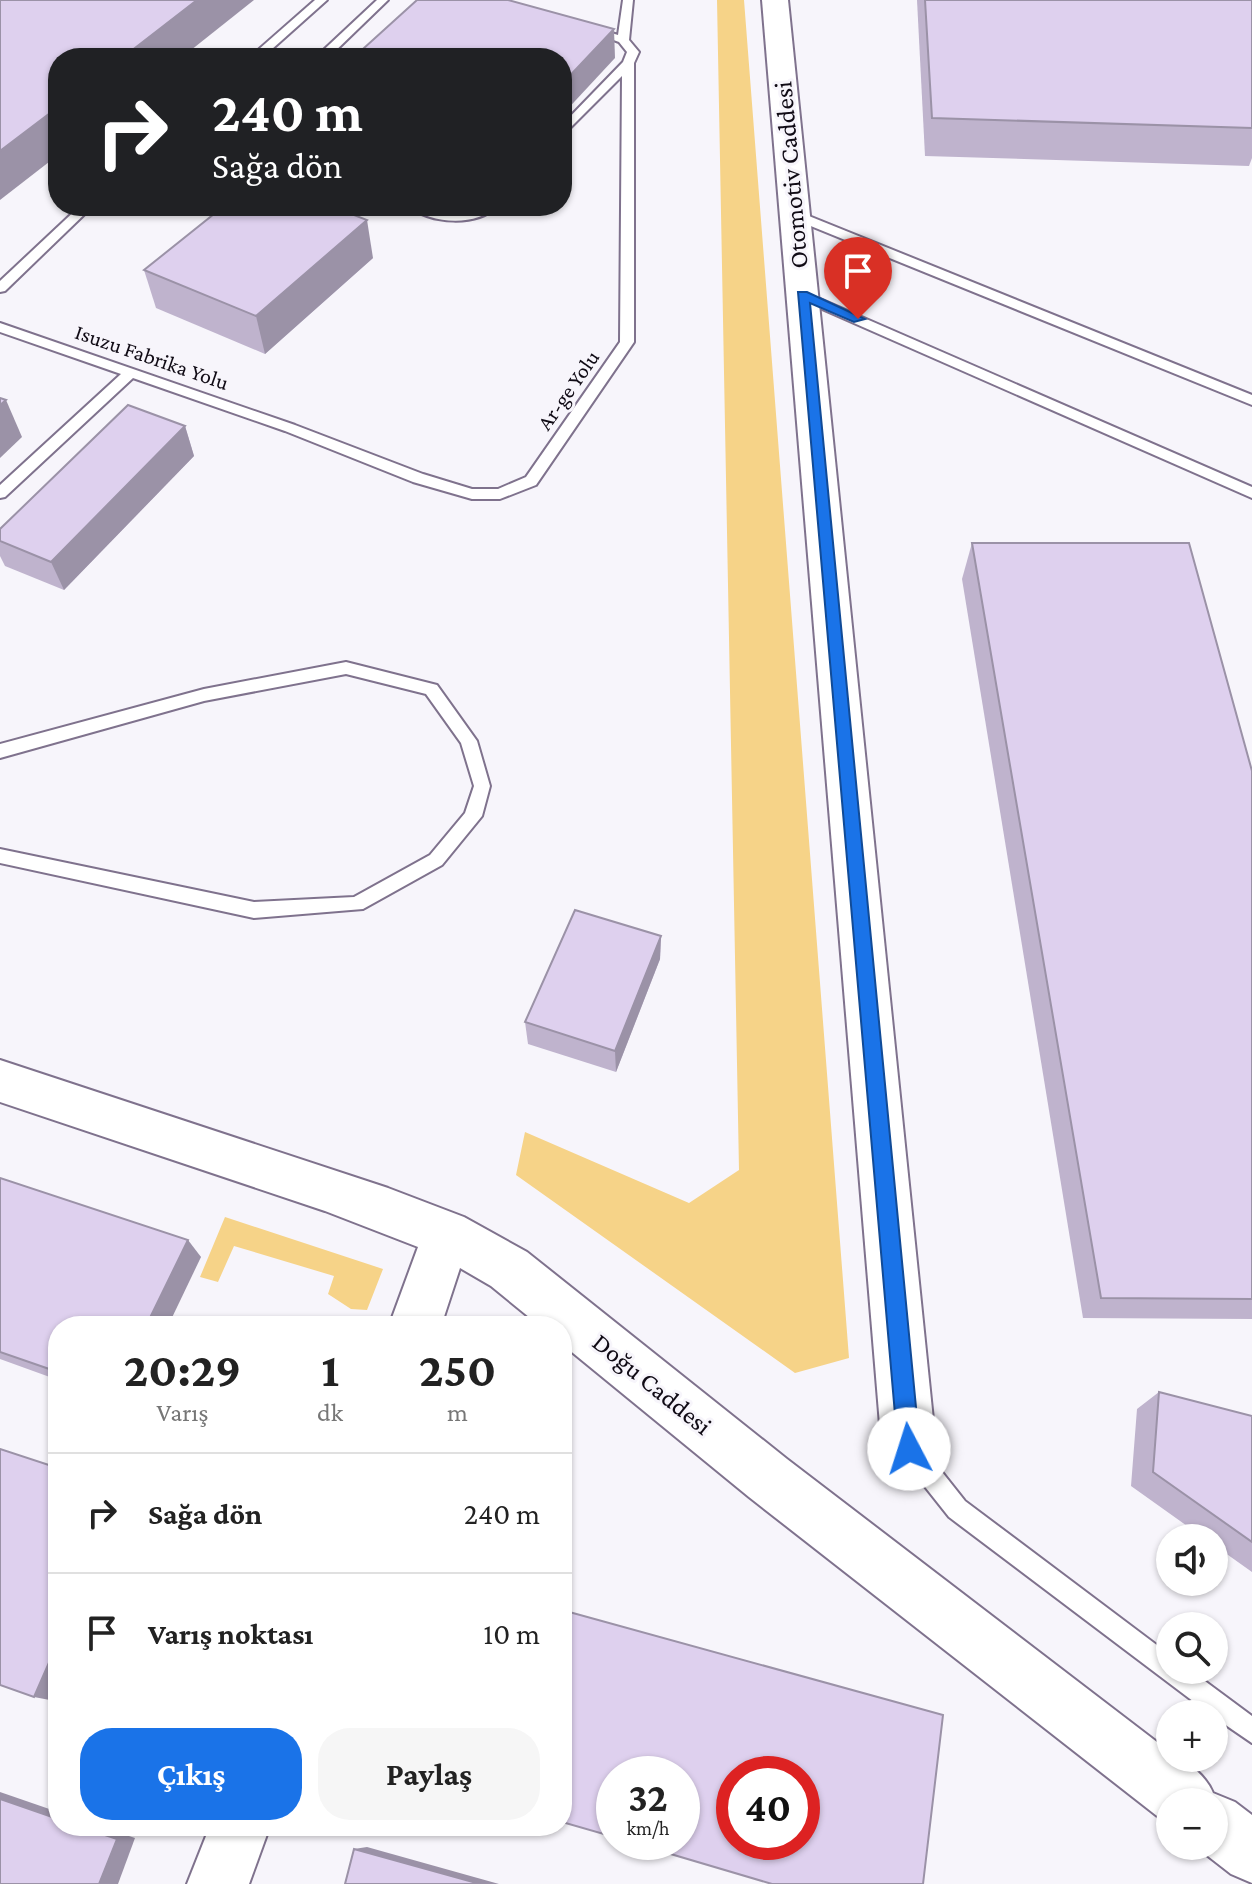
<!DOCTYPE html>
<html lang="tr">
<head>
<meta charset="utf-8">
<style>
	body { margin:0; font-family:"Crimson Pro",serif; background:#f6f6f6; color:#222; height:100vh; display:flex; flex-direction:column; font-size:30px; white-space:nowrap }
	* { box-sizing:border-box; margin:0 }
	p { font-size:26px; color:#767676 }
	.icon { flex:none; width:44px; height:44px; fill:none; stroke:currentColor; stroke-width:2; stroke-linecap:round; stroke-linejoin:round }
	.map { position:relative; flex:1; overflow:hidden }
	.sheet { position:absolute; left:48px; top:1316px; width:524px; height:520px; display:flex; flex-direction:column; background:#fff; border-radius:32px; box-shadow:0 2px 6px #0004 }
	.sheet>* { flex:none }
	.guide { position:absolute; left:48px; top:48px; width:524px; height:168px; border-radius:32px; box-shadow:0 2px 6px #0004; background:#202124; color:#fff; overflow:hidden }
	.tools { position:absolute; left:1156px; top:1524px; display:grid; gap:16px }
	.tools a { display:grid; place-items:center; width:72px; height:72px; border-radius:50%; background:#fff; box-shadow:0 2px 6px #0004; font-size:40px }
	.speed { position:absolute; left:596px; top:1756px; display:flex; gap:16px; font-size:40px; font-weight:700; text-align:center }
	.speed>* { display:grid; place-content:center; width:104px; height:104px; border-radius:50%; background:#fff; box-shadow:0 2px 6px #0004; line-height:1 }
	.speed small { font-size:20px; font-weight:400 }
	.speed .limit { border:12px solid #d22; background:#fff; color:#111 }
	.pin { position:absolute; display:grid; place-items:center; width:68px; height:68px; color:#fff; margin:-82px -34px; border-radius:50% 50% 50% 0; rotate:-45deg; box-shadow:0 0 8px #0007 }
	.pin .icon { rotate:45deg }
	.me { position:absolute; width:88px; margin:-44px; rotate:355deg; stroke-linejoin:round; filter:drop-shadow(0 0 6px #0008) }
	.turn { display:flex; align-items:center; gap:28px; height:168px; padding:0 32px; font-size:36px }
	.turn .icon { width:104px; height:104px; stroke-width:2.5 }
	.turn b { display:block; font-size:56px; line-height:68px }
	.eta { display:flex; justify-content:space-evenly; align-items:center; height:136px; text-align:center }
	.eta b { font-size:48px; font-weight:700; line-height:56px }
	.cta { display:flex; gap:16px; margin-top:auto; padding:16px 32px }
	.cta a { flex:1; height:92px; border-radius:32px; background:#1a73e8; color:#fff; font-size:32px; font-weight:700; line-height:92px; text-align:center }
	.cta a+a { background:#f6f6f6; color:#222 }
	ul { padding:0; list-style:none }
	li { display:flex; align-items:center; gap:24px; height:120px; padding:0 32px; border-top:2px solid #e0e0e0 }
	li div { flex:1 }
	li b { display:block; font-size:30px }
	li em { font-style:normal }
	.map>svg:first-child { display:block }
	.green { fill:#f6d388 }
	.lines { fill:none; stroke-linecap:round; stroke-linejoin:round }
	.lane-casing { stroke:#7f728d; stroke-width:4 }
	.secondary-casing { stroke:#7f728d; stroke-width:4 }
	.lane { fill:#fff; fill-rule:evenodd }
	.secondary { fill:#fff; fill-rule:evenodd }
	.wall { fill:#bfb3cd }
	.shaded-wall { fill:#9b92a7 }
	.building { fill:#ded0ee; stroke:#9b92a7; stroke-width:2; fill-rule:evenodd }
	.route { fill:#1a73e8; stroke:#114b97; stroke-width:2 }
	.labels { text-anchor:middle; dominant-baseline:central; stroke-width:6; stroke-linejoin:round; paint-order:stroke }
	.far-street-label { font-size:22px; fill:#100b15; stroke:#f7f5fb }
	.street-label { font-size:26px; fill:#100b15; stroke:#f7f5fb }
</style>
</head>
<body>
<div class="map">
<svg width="1252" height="1884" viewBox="0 0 1252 1884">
	<rect width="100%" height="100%" fill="#f7f5fb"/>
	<g class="green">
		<polygon points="717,0 744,0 849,1358 795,1373 516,1175 525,1132 689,1203 739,1170"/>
		<polygon points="225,1217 383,1269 367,1310 351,1309 328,1294 334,1276 234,1246 218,1282 200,1277"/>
	</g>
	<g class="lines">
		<g class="lane-casing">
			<g id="lane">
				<polygon points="315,0 327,0 262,58 249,58"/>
				<polygon points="377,0 388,0 328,58 315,58"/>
				<polygon points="623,0 633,0 629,40 639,52 634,63 634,342 536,485 500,499 472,499 413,482 285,431 133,378 5,497 0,498 0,485 121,374 0,332 0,323 295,425 423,474 472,489 498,489 526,477 620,342 622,76 562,136 562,125 623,62 627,52 619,42 586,30 592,27 618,35"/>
				<polygon points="80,206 93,206 5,291 0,292 0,281"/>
				<path d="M 408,206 C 426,206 442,214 460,213 C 474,213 484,206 498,206 C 476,227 431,224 408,206 Z"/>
				<polygon points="791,212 799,212 1252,395 1252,405 791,218"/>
				<polygon points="802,291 1252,487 1252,498 797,298 795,295"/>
				<polygon points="346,662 437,685 477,741 490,786 482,816 442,865 363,909 254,918 0,863 0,849 254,902 354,897 430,855 465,813 474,786 461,743 426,694 346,674 204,701 0,758 0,744 204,689"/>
				<polygon points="911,1440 919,1443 965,1501 1170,1655 1170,1670 1190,1670 1252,1716 1252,1743 1214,1717 1214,1714 1210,1714 949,1517 903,1459 900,1451 903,1443"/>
			</g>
		</g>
		<g class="secondary-casing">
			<g id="secondary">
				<polygon points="762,0 788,0 936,1449 928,1468 909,1476 890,1468 882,1449"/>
				<path d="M 0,1060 L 388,1188 L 464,1217 L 527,1252 L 787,1459 L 1170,1752 L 1170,1758 C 1187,1758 1207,1778 1213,1793 L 1235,1802 L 1252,1815 L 1252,1883 L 1231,1874 L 1195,1846 L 1214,1846 L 1214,1802 L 1170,1802 L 1170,1825 L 1166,1823 L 749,1497 L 562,1344 L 562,1326 L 540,1326 L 491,1286 L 460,1268 L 441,1326 L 389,1326 L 418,1247 L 325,1211 L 0,1102 Z"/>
				<polygon points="210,1826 270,1826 249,1884 187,1884"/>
			</g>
		</g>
		<use href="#lane" class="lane"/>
		<use href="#secondary" class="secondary"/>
	</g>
	<g class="wall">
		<polygon points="917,0 1252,0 1252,158 1249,166 925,156"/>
		<polygon points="373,258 265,354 156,308 144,270"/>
		<polygon points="185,426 194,456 64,590 5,566 0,556 0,529"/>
		<polygon points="972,543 1252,771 1252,1319 1083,1318 962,579"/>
		<polygon points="661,936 660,959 616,1072 528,1044 525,1022"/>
		<polygon points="0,1178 201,1257 58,1326 58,1380 0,1359"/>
		<polygon points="1159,1392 1252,1416 1252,1572 1214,1545 1214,1538 1204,1538 1131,1486 1137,1409"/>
	</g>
	<g class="shaded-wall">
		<polygon points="197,0 254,0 181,58 122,58"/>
		<polygon points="614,29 615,58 562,115 562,84"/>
		<polygon points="58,107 58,155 0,200 0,151"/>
		<polygon points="367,220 373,258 265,354 256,316"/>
		<polygon points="6,400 22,437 0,458 0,405"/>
		<polygon points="185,426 194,456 64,590 51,562"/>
		<polygon points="661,936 660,959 616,1072 615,1051"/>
		<polygon points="188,1240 201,1257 168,1326 146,1326"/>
		<polygon points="58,1642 58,1693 55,1701 34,1697"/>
		<polygon points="0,1792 58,1812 58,1819 0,1799"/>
		<polygon points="78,1826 99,1826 135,1838 118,1884 99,1884"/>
		<polygon points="367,1847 499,1884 480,1884 354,1849"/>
	</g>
	<g class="building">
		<polygon points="0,0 197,0 122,58 58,58 58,107 0,151"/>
		<polygon points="417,0 508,0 614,29 562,84 562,58 353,58"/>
		<polygon points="925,0 1252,0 1252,128 932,118"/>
		<polygon points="224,206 331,206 367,220 256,316 144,270"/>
		<polygon points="0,398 6,400 0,405"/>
		<polygon points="128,405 185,426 51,562 0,541 0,529"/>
		<polygon points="972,543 1189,543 1252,771 1252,1299 1101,1298"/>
		<polygon points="575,910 661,936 615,1051 525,1022"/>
		<polygon points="0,1178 188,1240 146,1326 58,1326 58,1372 0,1352"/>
		<polygon points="1159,1392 1252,1416 1252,1542 1153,1472"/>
		<polygon points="0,1449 58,1468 58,1642 34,1697 0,1685"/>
		<path d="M 562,1610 L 943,1715 L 923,1884 L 772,1884 L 630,1842 L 682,1842 L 682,1774 L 614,1774 L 614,1837 L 562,1822 ZM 734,1774 L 802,1774 L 802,1842 L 734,1842 Z"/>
		<polygon points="0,1799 58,1819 58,1826 78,1826 117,1839 99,1884 0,1884"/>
		<polygon points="354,1849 480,1884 345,1884"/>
	</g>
	<polygon class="route" points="798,292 807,292 865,319 854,322 810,303 920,1449 917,1457 909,1460 902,1457 898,1449"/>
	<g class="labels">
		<g class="far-street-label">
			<text transform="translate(152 357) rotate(19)">Isuzu Fabrika Yolu</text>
			<text transform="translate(568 390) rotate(-55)">Ar-ge Yolu</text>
		</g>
		<g class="street-label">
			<text transform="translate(791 175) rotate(-95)">Otomotiv Caddesi</text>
			<text transform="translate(652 1384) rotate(39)">Doğu Caddesi</text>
		</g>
	</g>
</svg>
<div class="tools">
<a><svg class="icon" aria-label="sound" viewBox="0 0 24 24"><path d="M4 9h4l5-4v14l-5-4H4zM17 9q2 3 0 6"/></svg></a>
<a><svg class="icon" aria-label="search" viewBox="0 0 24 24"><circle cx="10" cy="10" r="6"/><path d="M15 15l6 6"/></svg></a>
<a>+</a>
<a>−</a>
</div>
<div class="speed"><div>32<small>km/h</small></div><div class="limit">40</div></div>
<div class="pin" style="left:858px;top:319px;background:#d93025"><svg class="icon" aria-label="arrive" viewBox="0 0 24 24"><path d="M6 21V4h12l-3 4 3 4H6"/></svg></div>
<svg class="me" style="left:909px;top:1449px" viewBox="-20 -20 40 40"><circle r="19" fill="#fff"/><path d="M0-13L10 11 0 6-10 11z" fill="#1a73e8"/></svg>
<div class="guide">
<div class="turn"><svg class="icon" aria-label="right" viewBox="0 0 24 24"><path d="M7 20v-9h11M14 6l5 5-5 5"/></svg><div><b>240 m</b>Sağa dön</div></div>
</div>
<section class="sheet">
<div class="eta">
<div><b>20:29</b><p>Varış</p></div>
<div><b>1</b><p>dk</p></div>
<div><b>250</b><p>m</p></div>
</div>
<ul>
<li><svg class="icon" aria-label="right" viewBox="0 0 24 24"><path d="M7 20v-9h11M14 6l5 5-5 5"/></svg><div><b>Sağa dön</b></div><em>240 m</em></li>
<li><svg class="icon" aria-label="arrive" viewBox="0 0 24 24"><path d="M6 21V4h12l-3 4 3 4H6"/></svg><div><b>Varış noktası</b></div><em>10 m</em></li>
</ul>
<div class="cta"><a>Çıkış</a><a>Paylaş</a></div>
</section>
</div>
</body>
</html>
